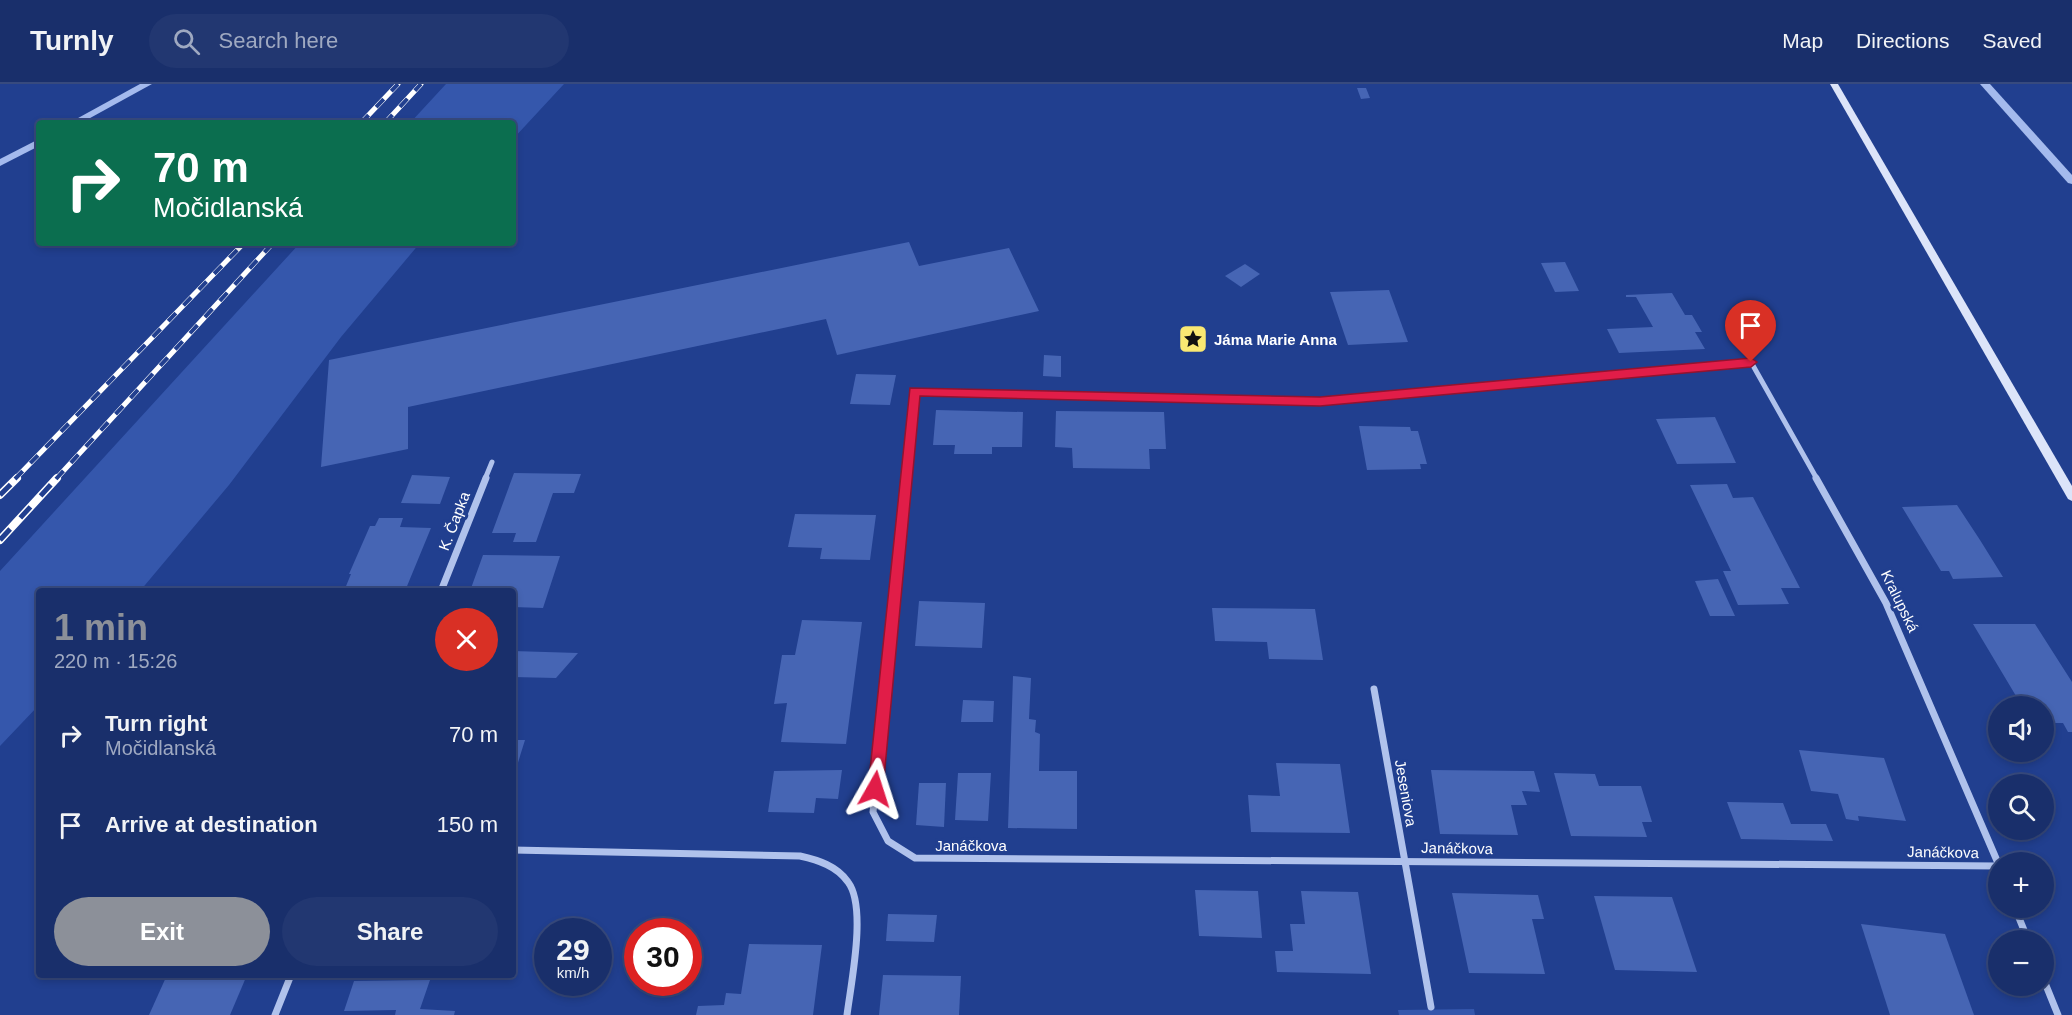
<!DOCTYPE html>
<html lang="en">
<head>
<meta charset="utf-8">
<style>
	body { margin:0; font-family:Arial,sans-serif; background:#223771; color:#f1f3f6; height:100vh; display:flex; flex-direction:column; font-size:22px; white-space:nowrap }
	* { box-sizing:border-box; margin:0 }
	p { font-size:20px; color:#9fa9c1 }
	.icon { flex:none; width:33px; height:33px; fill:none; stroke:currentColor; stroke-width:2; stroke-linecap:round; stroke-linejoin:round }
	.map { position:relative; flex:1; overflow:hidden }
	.side { position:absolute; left:36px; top:504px; width:480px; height:390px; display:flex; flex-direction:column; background:#192f6b; border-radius:6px; box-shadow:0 3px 9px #0003,0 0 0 2px #374a7e }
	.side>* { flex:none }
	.hud { position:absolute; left:36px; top:36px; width:480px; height:126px; border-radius:6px; box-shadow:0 3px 9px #0003,0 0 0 2px #374a7e; background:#0b6e4f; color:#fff; overflow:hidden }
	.fabs { position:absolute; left:1988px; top:612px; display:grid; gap:12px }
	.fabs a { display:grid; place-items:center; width:66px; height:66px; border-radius:50%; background:#192f6b; box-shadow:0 3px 9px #0003,0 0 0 2px #374a7e; font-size:30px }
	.speed { position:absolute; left:534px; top:834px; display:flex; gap:12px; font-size:30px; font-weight:700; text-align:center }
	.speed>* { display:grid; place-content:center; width:78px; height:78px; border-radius:50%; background:#192f6b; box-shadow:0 3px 9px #0003,0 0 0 2px #374a7e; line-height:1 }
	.speed small { font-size:15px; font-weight:400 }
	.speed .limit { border:9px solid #d22; background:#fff; color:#111 }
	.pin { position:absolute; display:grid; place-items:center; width:51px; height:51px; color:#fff; margin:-62px -26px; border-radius:50% 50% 50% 0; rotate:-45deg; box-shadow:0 0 6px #0007 }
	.pin .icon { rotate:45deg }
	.me { position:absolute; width:66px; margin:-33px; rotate:6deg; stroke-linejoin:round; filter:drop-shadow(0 0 4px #0008) }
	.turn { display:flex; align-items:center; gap:21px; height:126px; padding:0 18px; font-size:27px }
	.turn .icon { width:78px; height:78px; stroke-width:2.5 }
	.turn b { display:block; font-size:42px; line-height:51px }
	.round { display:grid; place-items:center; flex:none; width:63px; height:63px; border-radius:32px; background:#223771 }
	.summary { display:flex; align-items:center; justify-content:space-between; height:102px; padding:0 18px }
	h1 { font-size:36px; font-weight:800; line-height:45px; color:#8c9099 }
	.button { display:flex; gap:12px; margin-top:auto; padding:12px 18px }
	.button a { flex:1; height:69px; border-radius:36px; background:#8c9099; color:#fff; font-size:24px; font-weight:800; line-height:69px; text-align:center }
	.button a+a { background:#223771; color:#f1f3f6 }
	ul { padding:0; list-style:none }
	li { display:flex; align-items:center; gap:18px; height:90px; padding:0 18px }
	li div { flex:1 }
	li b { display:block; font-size:22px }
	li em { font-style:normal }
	header { display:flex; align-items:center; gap:36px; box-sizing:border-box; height:84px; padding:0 30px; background:#192f6b; border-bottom:2px solid #374a7e }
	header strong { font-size:28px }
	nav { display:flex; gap:33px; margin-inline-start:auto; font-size:21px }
	.search { width:420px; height:54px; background:#223771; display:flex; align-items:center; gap:15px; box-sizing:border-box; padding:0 21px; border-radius:33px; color:#9fa9c1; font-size:22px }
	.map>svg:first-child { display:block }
	.green { fill:#3557ac }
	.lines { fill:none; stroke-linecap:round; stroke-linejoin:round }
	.stream { fill:#a4baed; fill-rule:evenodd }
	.building { fill:#4665b4 }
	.minor-far1 { stroke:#b0c2ec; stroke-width:5 }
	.minor { stroke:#b0c2ec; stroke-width:7 }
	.secondary { fill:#dce4f9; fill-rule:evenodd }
	.rail-far1-casing { stroke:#fff; stroke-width:5 }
	.rail-casing { stroke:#fff; stroke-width:8 }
	.rail-far1 { stroke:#213f8f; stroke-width:4; stroke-dasharray:11; stroke-linecap:butt }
	.rail { stroke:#213f8f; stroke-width:5; stroke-dasharray:15; stroke-linecap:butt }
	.route { fill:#e11d48; stroke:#92132f; stroke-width:1.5 }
	.labels { text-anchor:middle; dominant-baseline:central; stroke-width:6; stroke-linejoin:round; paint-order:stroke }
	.poi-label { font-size:15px; font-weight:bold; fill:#fff; stroke:#213f8f; text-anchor:start }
	.street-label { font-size:15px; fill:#fff; stroke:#213f8f }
</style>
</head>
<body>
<header>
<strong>Turnly</strong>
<div class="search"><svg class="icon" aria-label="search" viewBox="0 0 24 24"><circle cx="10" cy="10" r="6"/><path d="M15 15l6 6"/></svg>Search here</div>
<nav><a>Map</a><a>Directions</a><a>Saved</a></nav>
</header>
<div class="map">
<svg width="2072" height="931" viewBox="0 0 2072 931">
	<rect width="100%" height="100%" fill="#213f8f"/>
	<g class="green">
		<polygon points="446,0 564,0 513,55 513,39 410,39"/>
		<polygon points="300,159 420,159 341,253 229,401 140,507 39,507 39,621 0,662 0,487"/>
		<polygon points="1474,925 1475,931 1399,931 1398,926"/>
	</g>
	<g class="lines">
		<g class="stream">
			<polygon points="140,0 152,0 81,39 69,39"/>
			<polygon points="1980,0 1990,0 2072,91 2072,100 2068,99"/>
			<polygon points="39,55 39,62 0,82 0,75"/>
		</g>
	</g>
	<g class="building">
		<polygon points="1357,4 1366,4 1370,14 1361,15"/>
		<polygon points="909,158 919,182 1009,164 1039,227 837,271 826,235 408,323 408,365 321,383 329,276"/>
		<polygon points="1565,178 1579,207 1555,208 1541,179"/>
		<polygon points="1245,180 1260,190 1241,203 1225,192"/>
		<polygon points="1389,206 1408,258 1348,261 1330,208"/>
		<polygon points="1672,209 1685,231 1692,231 1702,248 1695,248 1705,265 1619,269 1607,245 1653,243 1636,213 1626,213 1626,211"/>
		<polygon points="1044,271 1061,272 1061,293 1043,292"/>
		<polygon points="856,290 896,291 890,321 850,320"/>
		<polygon points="936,326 1023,328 1022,363 992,363 992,370 954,370 955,361 933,361"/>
		<polygon points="1056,327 1164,328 1166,365 1149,365 1150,385 1073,384 1072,364 1055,363"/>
		<polygon points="1715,333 1736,379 1677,380 1656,335"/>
		<polygon points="1359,342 1410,343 1411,347 1418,347 1427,380 1420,380 1421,385 1367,386"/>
		<polygon points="514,389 581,390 574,409 553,409 536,458 513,458 516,449 492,449"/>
		<polygon points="412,391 450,393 440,420 401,419"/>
		<polygon points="1727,400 1733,414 1753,413 1800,504 1781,504 1789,520 1738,521 1723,487 1731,487 1690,401"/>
		<polygon points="1957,421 1980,456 2003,493 1953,495 1949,487 1941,487 1902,423"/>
		<polygon points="795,430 876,431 870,476 820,475 822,464 788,463"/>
		<polygon points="379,434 403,434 400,443 431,444 405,507 344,507 351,490 349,490 370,442 375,442"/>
		<polygon points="483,471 560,472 543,524 513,523 513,507 470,507"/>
		<polygon points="1718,495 1735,532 1710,532 1695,497"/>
		<polygon points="919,517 985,519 982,564 915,562"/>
		<polygon points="1212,524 1315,525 1323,576 1269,575 1267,558 1215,557"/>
		<polygon points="802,536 862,538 846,660 781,658 787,619 774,620 782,571 795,571"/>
		<polygon points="1973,540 2035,540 2072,598 2072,648 2068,648 2063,639 2043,639 2043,622 2022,622"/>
		<polygon points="513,567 578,569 556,594 513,593"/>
		<polygon points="1013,592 1031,594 1029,635 1036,636 1035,648 1040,650 1039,687 1077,687 1077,745 1008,744"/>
		<polygon points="963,616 994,617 993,638 961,638"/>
		<polygon points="513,656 525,656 516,685 513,685"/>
		<polygon points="1799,666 1884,674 1906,737 1858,732 1859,737 1846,735 1838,710 1811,707"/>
		<polygon points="1276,679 1340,680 1350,749 1251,748 1248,711 1280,712"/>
		<polygon points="842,686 838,715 816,714 814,729 768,728 774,687"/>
		<polygon points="1431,686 1534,687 1540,708 1522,707 1527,721 1511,721 1518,751 1440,750"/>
		<polygon points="958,689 991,689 988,737 955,736"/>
		<polygon points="1554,689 1595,690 1599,702 1641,702 1652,738 1642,738 1647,753 1571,752"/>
		<polygon points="919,699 946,699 944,743 916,741"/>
		<polygon points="1727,718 1783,719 1791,740 1826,740 1833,757 1741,755"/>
		<polygon points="1195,806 1258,807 1262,854 1199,852"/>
		<polygon points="1301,807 1358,808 1371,890 1277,888 1275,867 1293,867 1290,840 1305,840"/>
		<polygon points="1452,809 1538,811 1544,835 1532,835 1545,890 1469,889"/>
		<polygon points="1594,812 1672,813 1697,888 1615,886"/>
		<polygon points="888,830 937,831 934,858 886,857"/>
		<polygon points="1861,840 1945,850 1974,931 1890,931"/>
		<polygon points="749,860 822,861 813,931 696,931 698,922 724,921 726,909 741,910"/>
		<polygon points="167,891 247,891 230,931 149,931"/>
		<polygon points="883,891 961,892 959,931 879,931"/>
		<polygon points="430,896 420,925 455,927 454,931 395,931 396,926 344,927 354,897"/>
	</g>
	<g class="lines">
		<g class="minor-far1">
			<polyline points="485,395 492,378"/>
			<polyline points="905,395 914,307 1320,318 1751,278 1817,395"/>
		</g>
		<g class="minor">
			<polyline points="906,394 873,728 888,757 915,774 1998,782"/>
			<polyline points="1816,394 1886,519 1998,779"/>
			<polyline points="441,507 486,394"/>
			<polyline points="1374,605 1431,923"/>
			<path d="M 513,766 L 800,772 C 818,776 837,782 848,798 C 867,823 851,899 847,931"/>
			<polyline points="2015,824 2028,856"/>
			<polyline points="2043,894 2058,931"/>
			<polyline points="275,931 291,891"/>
		</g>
		<polygon class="secondary" points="1830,0 1838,0 2072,402 2072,417 2068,415"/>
		<g class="rail-far1-casing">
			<g id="rail-far1">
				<polyline points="361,39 398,0"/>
				<polyline points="385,39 421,0"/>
				<polyline points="15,395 244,159"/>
				<polyline points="56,395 273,159"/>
			</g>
		</g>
		<g class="rail-casing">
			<g id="rail">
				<polyline points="0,411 17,394"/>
				<polyline points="0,456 57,394"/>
			</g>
		</g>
		<use href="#rail-far1" class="rail-far1"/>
		<use href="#rail" class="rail"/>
	</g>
	<polygon class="route" points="1751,274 1757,278 1751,283 1320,322 920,312 883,705 881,710 875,712 870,710 868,705 910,304 1320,313"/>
	<defs>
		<g id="sight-square" transform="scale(1.5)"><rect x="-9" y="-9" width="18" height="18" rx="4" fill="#f9e872" stroke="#213f8f"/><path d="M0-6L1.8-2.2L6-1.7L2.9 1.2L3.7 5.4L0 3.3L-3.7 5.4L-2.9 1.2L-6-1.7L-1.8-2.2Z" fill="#111"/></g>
	</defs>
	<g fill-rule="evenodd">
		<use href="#sight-square" x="1193" y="255"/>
	</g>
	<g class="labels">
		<g class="poi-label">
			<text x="1214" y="255">Jáma Marie Anna</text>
		</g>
		<g class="street-label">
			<text transform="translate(454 437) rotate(-69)">K. Čapka</text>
			<text transform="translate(1900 517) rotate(64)">Kralupská</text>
			<text transform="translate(1406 709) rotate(80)">Jeseniova</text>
			<text x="971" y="761">Janáčkova</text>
			<text transform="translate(1457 764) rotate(1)">Janáčkova</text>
			<text transform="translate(1943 768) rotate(1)">Janáčkova</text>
		</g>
	</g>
</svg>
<div class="fabs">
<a><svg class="icon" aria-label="sound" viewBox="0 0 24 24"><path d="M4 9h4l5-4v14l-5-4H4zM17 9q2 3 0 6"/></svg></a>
<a><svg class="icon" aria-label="search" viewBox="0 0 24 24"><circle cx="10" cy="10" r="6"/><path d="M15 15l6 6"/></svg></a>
<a>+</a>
<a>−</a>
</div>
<div class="speed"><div>29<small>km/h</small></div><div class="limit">30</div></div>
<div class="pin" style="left:1751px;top:278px;background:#d93025"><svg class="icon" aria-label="arrive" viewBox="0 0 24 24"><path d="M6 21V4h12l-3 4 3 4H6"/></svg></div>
<svg class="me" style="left:875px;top:705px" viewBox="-20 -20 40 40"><path d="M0-17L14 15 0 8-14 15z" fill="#e11d48" stroke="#fff" stroke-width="4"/></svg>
<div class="hud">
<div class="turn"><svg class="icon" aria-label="right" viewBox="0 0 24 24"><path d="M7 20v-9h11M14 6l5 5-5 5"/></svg><div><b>70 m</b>Močidlanská</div></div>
</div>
<section class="side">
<div class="summary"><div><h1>1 min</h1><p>220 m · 15:26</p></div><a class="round" style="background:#d93025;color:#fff"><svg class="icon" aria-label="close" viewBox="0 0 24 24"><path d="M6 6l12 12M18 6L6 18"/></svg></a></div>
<ul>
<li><svg class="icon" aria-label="right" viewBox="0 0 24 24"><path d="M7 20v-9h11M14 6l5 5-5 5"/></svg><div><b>Turn right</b><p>Močidlanská</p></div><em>70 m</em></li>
<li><svg class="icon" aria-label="arrive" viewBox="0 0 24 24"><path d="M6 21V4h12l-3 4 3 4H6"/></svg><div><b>Arrive at destination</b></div><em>150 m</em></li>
</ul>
<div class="button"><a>Exit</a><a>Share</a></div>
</section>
</div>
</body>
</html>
